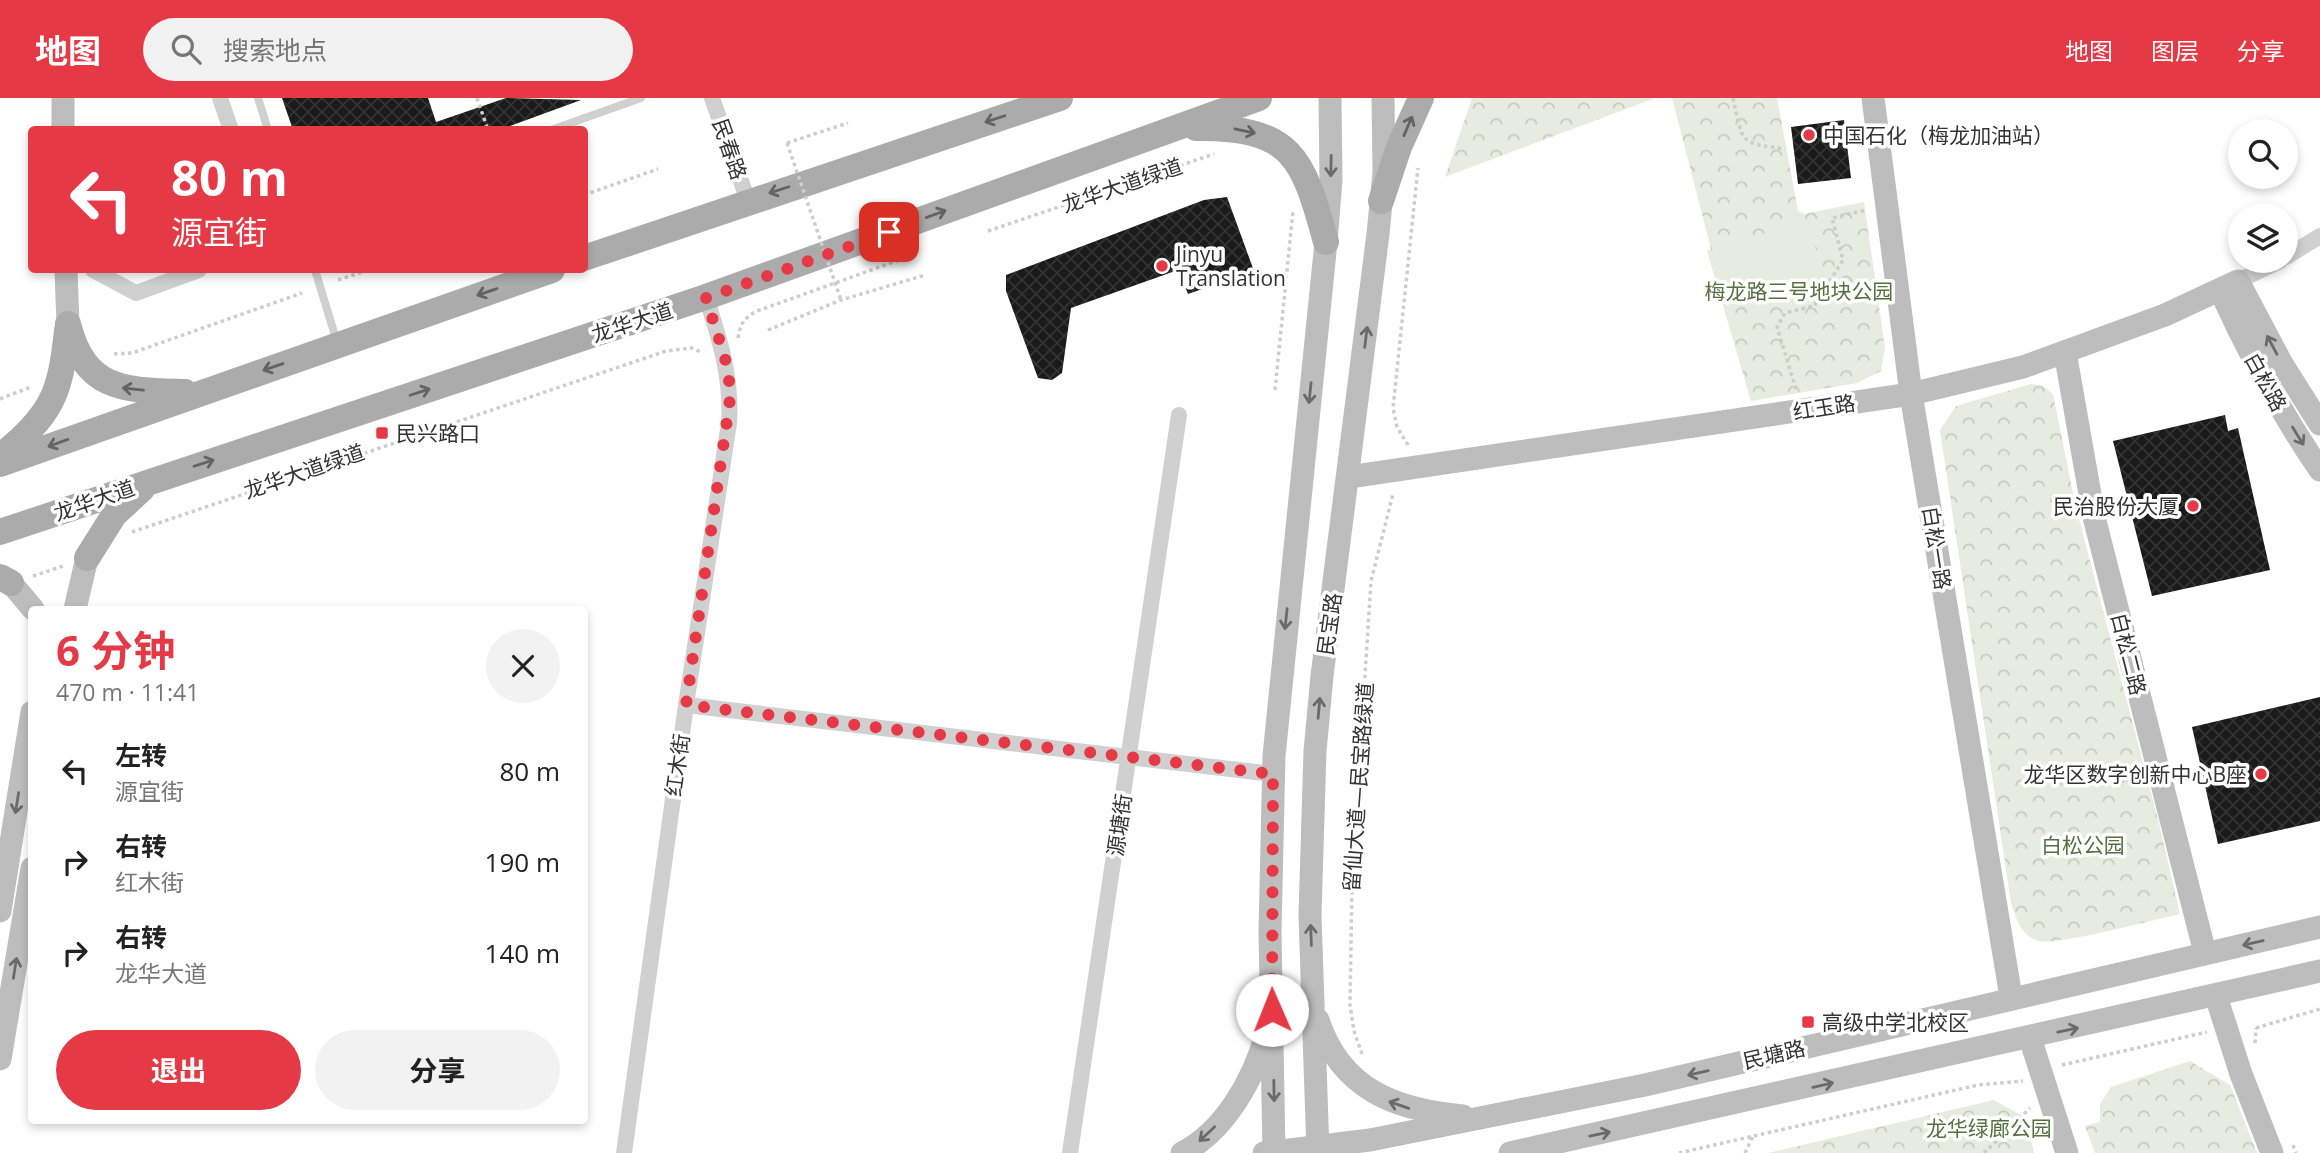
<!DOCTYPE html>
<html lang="zh">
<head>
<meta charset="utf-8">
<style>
	body { margin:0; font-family:"Open Sans","Noto Sans SC",sans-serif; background:#f2f2f2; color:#222; height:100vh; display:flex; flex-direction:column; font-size:26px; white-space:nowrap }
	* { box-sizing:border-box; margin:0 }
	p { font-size:23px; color:#767676 }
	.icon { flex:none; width:38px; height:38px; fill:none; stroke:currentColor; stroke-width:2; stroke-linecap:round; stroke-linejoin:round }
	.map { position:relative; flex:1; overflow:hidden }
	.panel { position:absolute; left:28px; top:508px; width:560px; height:518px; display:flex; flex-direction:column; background:#fff; border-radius:7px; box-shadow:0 4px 10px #0003 }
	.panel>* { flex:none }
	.guide { position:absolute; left:28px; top:28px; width:560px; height:147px; border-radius:7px; box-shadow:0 4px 10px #0003; background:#e63946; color:#fff; overflow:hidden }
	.fabs { position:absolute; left:2228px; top:21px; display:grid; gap:14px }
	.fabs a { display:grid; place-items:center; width:70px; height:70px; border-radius:50%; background:#fff; box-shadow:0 4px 10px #0003; font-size:35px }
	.pin { position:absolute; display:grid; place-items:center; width:60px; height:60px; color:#fff; margin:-30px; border-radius:14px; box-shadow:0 4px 10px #0006 }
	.me { position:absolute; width:77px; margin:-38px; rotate:359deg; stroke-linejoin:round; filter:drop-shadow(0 0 5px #0008) }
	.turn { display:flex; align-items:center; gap:24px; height:147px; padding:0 28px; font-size:32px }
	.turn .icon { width:91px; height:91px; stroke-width:2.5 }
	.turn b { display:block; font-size:49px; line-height:60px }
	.round { display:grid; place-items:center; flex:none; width:74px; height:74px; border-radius:37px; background:#f2f2f2 }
	.overview { display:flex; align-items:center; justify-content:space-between; height:119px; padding:0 28px }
	h1 { font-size:42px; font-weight:700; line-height:52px; color:#e63946 }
	.action { display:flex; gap:14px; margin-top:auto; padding:14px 28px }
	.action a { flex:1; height:80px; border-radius:42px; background:#e63946; color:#fff; font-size:28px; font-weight:700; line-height:80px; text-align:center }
	.action a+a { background:#f2f2f2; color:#222 }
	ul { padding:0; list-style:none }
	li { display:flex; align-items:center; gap:21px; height:91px; padding:0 28px }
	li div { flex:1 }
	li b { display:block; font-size:26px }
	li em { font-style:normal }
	header { display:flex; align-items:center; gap:42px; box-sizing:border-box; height:98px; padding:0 35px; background:#e63946; color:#fff }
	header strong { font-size:33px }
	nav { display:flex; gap:38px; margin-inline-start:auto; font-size:24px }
	.search { width:490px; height:63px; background:#f2f2f2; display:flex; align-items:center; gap:18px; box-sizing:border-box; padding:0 24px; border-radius:38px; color:#767676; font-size:26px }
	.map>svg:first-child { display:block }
	.forest { fill:url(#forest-crowns) }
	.pitch { fill:#e6ecdf }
	.building { fill:url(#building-cross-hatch) }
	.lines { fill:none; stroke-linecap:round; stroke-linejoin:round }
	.path { stroke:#cdcdcd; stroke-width:3.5; stroke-dasharray:3.5 3.5; stroke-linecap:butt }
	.lane { stroke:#d0d0d0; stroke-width:8 }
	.street { stroke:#d0d0d0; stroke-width:16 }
	.secondary { stroke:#bdbdbd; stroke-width:23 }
	.primary { stroke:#ababab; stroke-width:26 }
	.path-bridge { stroke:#cdcdcd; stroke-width:3.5; stroke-dasharray:3.5 3.5; stroke-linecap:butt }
	.oneway { stroke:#636363 }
	.oneway2 { stroke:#6a6a6a }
	.route { stroke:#e63946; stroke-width:12; stroke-dasharray:0 21.6 }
	.poi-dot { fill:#e63946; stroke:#fff; stroke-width:2.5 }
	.labels { text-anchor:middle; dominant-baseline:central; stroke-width:7; stroke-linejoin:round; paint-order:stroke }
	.poi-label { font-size:21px; fill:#333; stroke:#fff; text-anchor:start }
	.street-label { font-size:21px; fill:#333; stroke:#fff }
	.park-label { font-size:21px; fill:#56703f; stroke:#fff }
</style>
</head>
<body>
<header>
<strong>地图</strong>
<div class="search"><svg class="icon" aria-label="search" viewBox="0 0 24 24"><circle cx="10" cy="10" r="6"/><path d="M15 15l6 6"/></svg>搜索地点</div>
<nav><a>地图</a><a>图层</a><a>分享</a></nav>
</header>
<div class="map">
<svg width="2320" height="1055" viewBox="0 0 2320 1055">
	<defs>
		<pattern id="forest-crowns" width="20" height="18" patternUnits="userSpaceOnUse" patternTransform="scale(1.75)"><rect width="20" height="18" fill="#e6ecdf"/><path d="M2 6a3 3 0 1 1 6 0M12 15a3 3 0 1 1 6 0" fill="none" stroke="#c6cbc0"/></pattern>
		<pattern id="building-cross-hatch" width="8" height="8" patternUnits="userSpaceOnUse" patternTransform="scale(1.75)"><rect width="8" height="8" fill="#1a1a1a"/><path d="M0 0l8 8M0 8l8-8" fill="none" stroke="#333"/></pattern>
	</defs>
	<rect width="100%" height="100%" fill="#fff"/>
	<g class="forest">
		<polygon points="1472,0 1655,0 1445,79"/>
		<polygon points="1672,0 1777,0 1798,113 1804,116 1864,104 1885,250 1881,273 1857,285 1751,303 1707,153 1711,151"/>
		<path d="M 2031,286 L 2043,288 L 2053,296 L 2076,410 L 2159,725 L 2180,816 C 2156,821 2056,848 2039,843 C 2021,838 2016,820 2011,805 L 1940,332 L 1956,308 Z"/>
		<polygon points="2190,963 2230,987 2257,1055 2095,1055 2085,1028 2100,1024 2100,1006 2111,989"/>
		<polygon points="1994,1002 2026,1020 2034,1055 1768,1055"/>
	</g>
	<polygon class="pitch" points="1806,121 1825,178 1731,211 1712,154"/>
	<g class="building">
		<polygon points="282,0 428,0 436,24 506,0 581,2 499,32 293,32"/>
		<polygon points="1844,22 1851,80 1798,86 1791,29"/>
		<polygon points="1227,99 1254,173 1188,196 1178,172 1071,210 1062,275 1052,282 1038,280 1006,193 1006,177 1204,102"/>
		<polygon points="2225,317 2228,333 2238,330 2270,472 2152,498 2113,343"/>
		<polygon points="2320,599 2320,723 2218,746 2192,629"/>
	</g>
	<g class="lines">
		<g class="path">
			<polyline points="477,0 488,32"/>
			<path d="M 1733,0 C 1743,45 1738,45 1785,51"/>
			<polyline points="787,45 848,25"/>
			<polyline points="584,97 658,71"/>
			<polyline points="988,133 1214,56"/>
			<polyline points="338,182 368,172"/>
			<polyline points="768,232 841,202 925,177"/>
			<path d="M 738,240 C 740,226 744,220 757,213 L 916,156"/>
			<polyline points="114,256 132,255 302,195"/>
			<polyline points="1796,291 1777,229 1785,215 1814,208 1843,162 1832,120 1867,112"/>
			<polyline points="1275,292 1293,113"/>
			<polyline points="0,301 31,289"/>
			<polyline points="1408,347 1397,329 1393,310 1418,70"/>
			<polyline points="132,434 666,253 692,250 703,255"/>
			<polyline points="33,478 63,468"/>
			<polyline points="2256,930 2320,911"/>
			<polyline points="2255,945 2256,930"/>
			<polyline points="1362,956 1354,933 1350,907 1352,783 1371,483 1393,396"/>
			<polyline points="2062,967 2207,934"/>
			<polyline points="2293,1047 2296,1055"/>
			<polyline points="1679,1055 1978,987 2023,983"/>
			<polyline points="1745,1055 1753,1038"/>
			<polyline points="1984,1055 2030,1010"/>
		</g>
		<g class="lane">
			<polyline points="258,0 268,32"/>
			<polyline points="551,32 641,0"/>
			<polyline points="315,172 337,244"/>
		</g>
		<g class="street">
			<polyline points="220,0 231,32"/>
			<polyline points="712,0 748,103"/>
			<polyline points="2286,159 2320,138"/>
			<polyline points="93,172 136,195 199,172"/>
			<polyline points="2238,183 2280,163"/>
			<polyline points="686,607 1273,676"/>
			<path d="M 624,1055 L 686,607 L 729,325 C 732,280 720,242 706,199"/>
			<polyline points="1070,1055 1179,317"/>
		</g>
		<g class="secondary">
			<polyline points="63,0 63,32"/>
			<polyline points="1873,0 1911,296 2011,899"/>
			<polyline points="66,172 68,226"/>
			<path d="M 2220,192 C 2248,254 2281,315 2320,372"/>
			<polyline points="2065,254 2094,419 2205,855"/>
			<polyline points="1349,379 1911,296 2023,269 2165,217 2238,183 2282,266 2320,326"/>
			<polyline points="11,485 33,511"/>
			<polyline points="75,511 87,460"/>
			<polyline points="0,813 32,614"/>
			<polyline points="2216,898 2241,976 2272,1055"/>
			<path d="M 1318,922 C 1341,992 1396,1012 1463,1018"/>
			<polyline points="2030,940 2067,1055"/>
			<polyline points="0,961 32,770"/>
			<path d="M 1182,1055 C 1225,1033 1254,981 1266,936"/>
			<polyline points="1264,1055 1370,1042 1645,987 2320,829"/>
			<polyline points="1274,1055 1270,833 1274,658 1326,144 1331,82 1330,0"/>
			<polyline points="1318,1055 1310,817 1315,653 1322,578 1378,136 1384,74 1383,0"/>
			<polyline points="1510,1055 2320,873"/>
		</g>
		<g class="primary">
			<path d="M 1196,30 C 1292,29 1303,59 1326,144"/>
			<polyline points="1381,103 1399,49 1421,0"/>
			<polyline points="584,160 1060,0"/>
			<path d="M 68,226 C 85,294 126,292 185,294"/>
			<path d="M 0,359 C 52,315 60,299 67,232"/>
			<polyline points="0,366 552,172"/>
			<polyline points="0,434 706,199 1259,0"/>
			<polyline points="87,460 114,417 142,391"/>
			<polyline points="0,479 11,485"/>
		</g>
		<polyline class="path-bridge" points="787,45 841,202"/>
	</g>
	<defs><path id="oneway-shaft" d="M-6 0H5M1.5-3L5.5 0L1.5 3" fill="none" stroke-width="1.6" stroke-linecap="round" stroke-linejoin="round" transform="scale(1.75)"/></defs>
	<g class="oneway">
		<use href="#oneway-shaft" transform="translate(995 21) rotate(162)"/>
		<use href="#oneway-shaft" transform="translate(1408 28) rotate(-67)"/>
		<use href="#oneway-shaft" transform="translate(1245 33) rotate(12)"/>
		<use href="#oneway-shaft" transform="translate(779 92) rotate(162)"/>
		<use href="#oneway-shaft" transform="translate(936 116) rotate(-20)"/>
		<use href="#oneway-shaft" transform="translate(487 194) rotate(161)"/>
		<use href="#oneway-shaft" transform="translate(273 269) rotate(161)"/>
		<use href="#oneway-shaft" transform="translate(133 291) rotate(-174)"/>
		<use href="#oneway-shaft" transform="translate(420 294) rotate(-18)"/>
		<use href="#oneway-shaft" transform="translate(58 345) rotate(160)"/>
		<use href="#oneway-shaft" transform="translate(204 365) rotate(-18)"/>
	</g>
	<g class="oneway2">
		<use href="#oneway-shaft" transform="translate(1331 68) rotate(91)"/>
		<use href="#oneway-shaft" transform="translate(1366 239) rotate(-83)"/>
		<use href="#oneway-shaft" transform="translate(2272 247) rotate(-118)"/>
		<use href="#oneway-shaft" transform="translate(1310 295) rotate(96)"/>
		<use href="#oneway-shaft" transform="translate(2298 338) rotate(58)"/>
		<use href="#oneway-shaft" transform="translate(1286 521) rotate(96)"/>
		<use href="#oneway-shaft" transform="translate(1319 610) rotate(-85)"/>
		<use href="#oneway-shaft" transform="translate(17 705) rotate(99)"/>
		<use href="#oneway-shaft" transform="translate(1311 837) rotate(-92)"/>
		<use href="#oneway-shaft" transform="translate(2253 845) rotate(167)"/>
		<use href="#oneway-shaft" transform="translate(15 870) rotate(-81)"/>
		<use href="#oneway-shaft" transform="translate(2068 932) rotate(-12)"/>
		<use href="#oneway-shaft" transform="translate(1698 975) rotate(167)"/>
		<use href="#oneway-shaft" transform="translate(1823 987) rotate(-13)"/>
		<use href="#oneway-shaft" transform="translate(1274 993) rotate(89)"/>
		<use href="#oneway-shaft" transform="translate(1399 1007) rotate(-161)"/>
		<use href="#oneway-shaft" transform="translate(1207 1036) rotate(137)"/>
		<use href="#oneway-shaft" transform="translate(1600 1036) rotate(-12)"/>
	</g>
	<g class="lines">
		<polyline class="route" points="889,134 706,200 725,260 731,294 686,607 1273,676 1272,912"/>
	</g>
	<g class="poi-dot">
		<circle cx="1809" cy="37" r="7"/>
		<circle cx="1162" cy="168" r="7"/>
		<rect x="375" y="328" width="14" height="14" rx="3.5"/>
		<circle cx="2193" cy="408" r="7"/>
		<circle cx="2261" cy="676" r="7"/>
		<rect x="1801" y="917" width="14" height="14" rx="3.5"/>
	</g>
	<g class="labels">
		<g class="poi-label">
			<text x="1823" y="37">中国石化（梅龙加油站）</text>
			<text x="1176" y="156">Jinyu<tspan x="1176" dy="24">Translation</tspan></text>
			<text x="396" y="335">民兴路口</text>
			<text x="2179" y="408" text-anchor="end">民治股份大厦</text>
			<text x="2247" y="676" text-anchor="end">龙华区数字创新中心B座</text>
			<text x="1822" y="924">高级中学北校区</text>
		</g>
		<g class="street-label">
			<text transform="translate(730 51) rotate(71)">民春路</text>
			<text transform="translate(1122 87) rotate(-19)">龙华大道绿道</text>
			<text transform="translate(632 224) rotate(-18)">龙华大道</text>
			<text transform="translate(2266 284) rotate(61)">白松路</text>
			<text transform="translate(1824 309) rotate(-9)">红玉路</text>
			<text transform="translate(304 373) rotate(-19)">龙华大道绿道</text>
			<text transform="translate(94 402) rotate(-19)">龙华大道</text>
			<text transform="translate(1937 450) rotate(81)">白松一路</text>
			<text transform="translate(1329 526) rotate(-82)">民宝路</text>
			<text transform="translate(2129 556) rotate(76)">白松二路</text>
			<text transform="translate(677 667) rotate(-82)">红木街</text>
			<text transform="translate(1358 689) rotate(-86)">留仙大道—民宝路绿道</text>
			<text transform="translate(1119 727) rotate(-82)">源塘街</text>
			<text transform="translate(1774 956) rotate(-13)">民塘路</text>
		</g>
		<g class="park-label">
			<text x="1799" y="193">梅龙路三号地块公园</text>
			<text x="2083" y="747">白松公园</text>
			<text x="1989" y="1030">龙华绿廊公园</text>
		</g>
	</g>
</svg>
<div class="fabs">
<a><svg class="icon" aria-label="search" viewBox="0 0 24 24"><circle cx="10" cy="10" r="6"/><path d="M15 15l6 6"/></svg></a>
<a><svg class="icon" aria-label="layers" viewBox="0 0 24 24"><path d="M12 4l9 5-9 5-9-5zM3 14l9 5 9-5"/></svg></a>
</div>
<div class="pin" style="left:889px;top:134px;background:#d93025"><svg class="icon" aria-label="arrive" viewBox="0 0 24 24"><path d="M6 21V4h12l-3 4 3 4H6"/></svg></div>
<svg class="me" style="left:1272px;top:912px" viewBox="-20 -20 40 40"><circle r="19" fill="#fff"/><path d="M0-13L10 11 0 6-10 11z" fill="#e63946"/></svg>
<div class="guide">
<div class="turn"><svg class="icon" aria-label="left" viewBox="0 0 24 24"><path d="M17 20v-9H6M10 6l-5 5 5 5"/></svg><div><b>80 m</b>源宜街</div></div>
</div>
<section class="panel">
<div class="overview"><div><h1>6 分钟</h1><p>470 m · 11:41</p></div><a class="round"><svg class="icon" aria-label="close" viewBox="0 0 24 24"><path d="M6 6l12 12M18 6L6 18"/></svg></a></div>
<ul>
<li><svg class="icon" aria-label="left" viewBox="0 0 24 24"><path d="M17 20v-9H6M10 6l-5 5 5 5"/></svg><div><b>左转</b><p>源宜街</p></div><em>80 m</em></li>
<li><svg class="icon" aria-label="right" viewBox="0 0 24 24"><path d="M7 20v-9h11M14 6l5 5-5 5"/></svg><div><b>右转</b><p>红木街</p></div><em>190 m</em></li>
<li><svg class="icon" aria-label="right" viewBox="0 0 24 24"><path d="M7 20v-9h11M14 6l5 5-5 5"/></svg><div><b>右转</b><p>龙华大道</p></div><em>140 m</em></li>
</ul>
<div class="action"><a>退出</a><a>分享</a></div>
</section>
</div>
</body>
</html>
